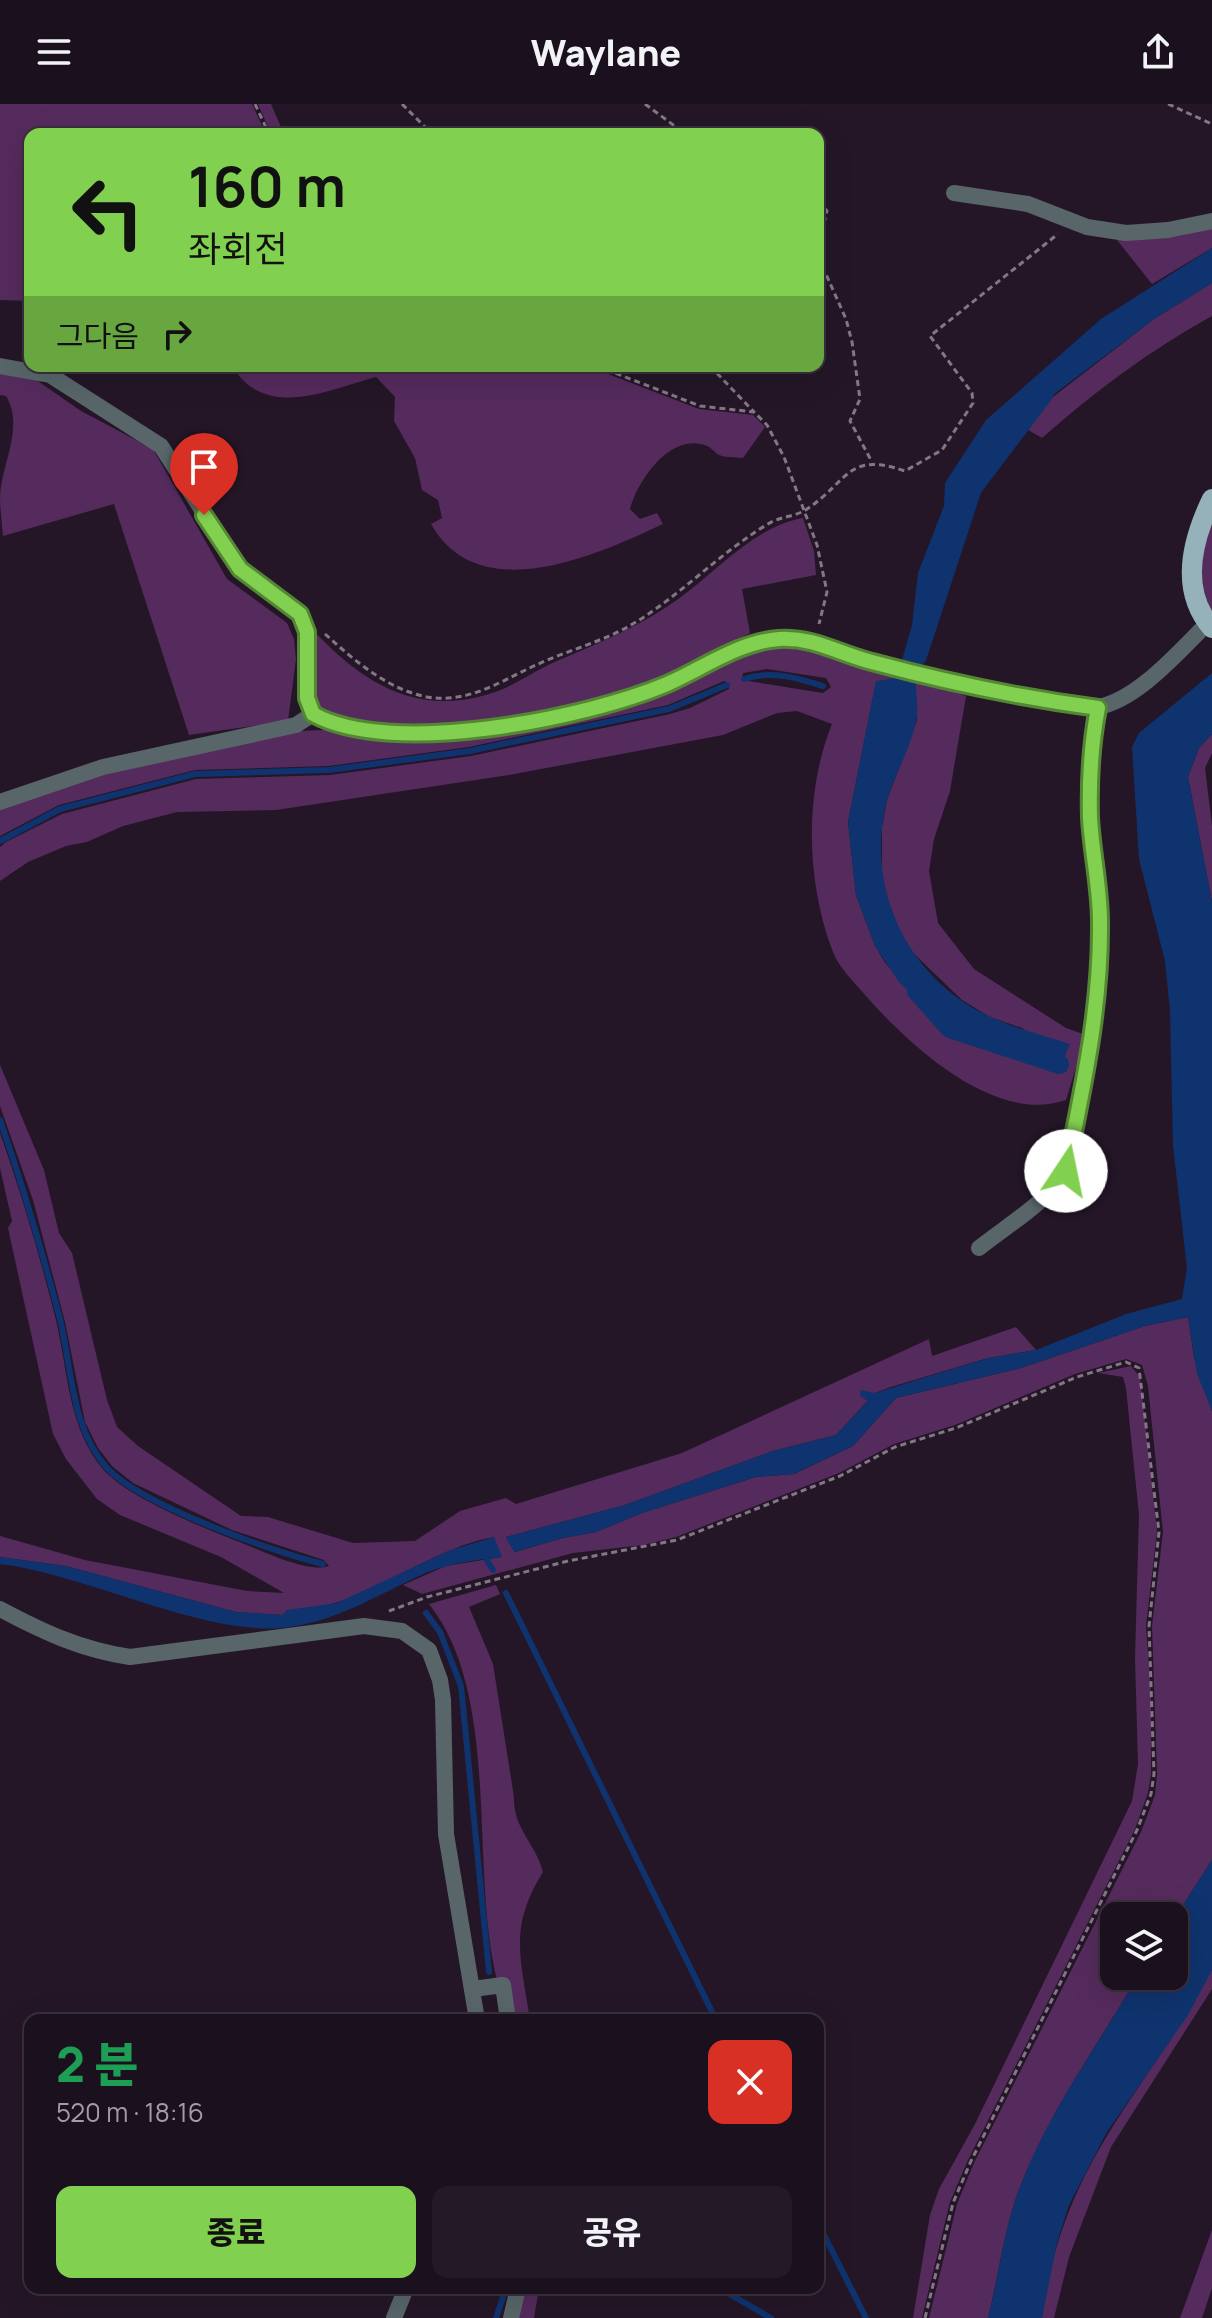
<!DOCTYPE html>
<html lang="ko">
<head>
<meta charset="utf-8">
<style>
	body { margin:0; font-family:Manrope,"Noto Sans KR",sans-serif; background:#241926; color:#f1f3f6; height:100vh; display:flex; flex-direction:column; font-size:30px; white-space:nowrap }
	* { box-sizing:border-box; margin:0 }
	p { font-size:26px; color:#a09da4 }
	.icon { flex:none; width:44px; height:44px; fill:none; stroke:currentColor; stroke-width:2; stroke-linecap:round; stroke-linejoin:round }
	.map { position:relative; flex:1; overflow:hidden }
	.details { position:absolute; left:24px; top:1910px; width:800px; height:280px; display:flex; flex-direction:column; background:#1b101d; border-radius:16px; box-shadow:0 8px 32px #0002,0 0 0 2px #39303b }
	.details>* { flex:none }
	.guide { position:absolute; left:24px; top:24px; width:800px; height:244px; border-radius:16px; box-shadow:0 8px 32px #0002,0 0 0 2px #39303b; background:#82d04f; color:#111; overflow:hidden }
	.controls { position:absolute; left:1100px; top:1798px; display:grid; gap:16px }
	.controls a { display:grid; place-items:center; width:88px; height:88px; border-radius:16px; background:#1b101d; box-shadow:0 8px 32px #0002,0 0 0 2px #39303b; font-size:40px }
	.pin { position:absolute; display:grid; place-items:center; width:68px; height:68px; color:#fff; margin:-82px -34px; border-radius:50% 50% 50% 0; rotate:-45deg; box-shadow:0 0 8px #0007 }
	.pin .icon { rotate:45deg }
	.me { position:absolute; width:88px; margin:-44px; rotate:11deg; stroke-linejoin:round; filter:drop-shadow(0 0 6px #0008) }
	.turn { display:flex; align-items:center; gap:28px; height:168px; padding:0 32px; font-size:36px }
	.turn .icon { width:104px; height:104px; stroke-width:2.5 }
	.turn b { display:block; font-size:56px; line-height:68px }
	.then { display:flex; align-items:center; height:76px; padding:0 32px; background:#0003; gap:16px; font-size:30px }
	.round { display:grid; place-items:center; flex:none; width:84px; height:84px; border-radius:16px; background:#241926 }
	.overview { display:flex; align-items:center; justify-content:space-between; height:136px; padding:0 32px }
	h1 { font-size:48px; font-weight:800; line-height:60px; color:#1e9e55 }
	.action { display:flex; gap:16px; margin-top:auto; padding:16px 32px }
	.action a { flex:1; height:92px; border-radius:16px; background:#82d04f; color:#111; font-size:32px; font-weight:800; line-height:92px; text-align:center }
	.action a+a { background:#241926; color:#f1f3f6 }
	header { display:flex; justify-content:space-between; align-items:center; height:104px; padding:0 32px; background:#1b101d; font-size:36px; font-weight:800 }
	.map>svg:first-child { display:block }
	.green { fill:#552b5d; fill-rule:evenodd }
	.water { fill:#0f336e }
	.lines { fill:none; stroke-linecap:round; stroke-linejoin:round }
	.stream { stroke:#0f336e; stroke-width:6 }
	.canal { stroke:#0f336e; stroke-width:20 }
	.path { stroke:#837785; stroke-width:3; stroke-dasharray:6 4; stroke-linecap:butt }
	.street { stroke:#58666a; stroke-width:16 }
	.primary { stroke:#95b1b9; stroke-width:20 }
	.route-casing { stroke:#548733; stroke-width:20 }
	.route { stroke:#82d04f; stroke-width:14 }
</style>
</head>
<body>
<header><svg class="icon" aria-label="menu" viewBox="0 0 24 24"><path d="M4 6h16M4 12h16M4 18h16"/></svg>Waylane<svg class="icon" aria-label="share" viewBox="0 0 24 24"><path d="M12 15V3M7 8l5-5 5 5M5 13v7h14v-7"/></svg></header>
<div class="map">
<svg width="1212" height="2214" viewBox="0 0 1212 2214">
	<rect width="100%" height="100%" fill="#241627"/>
	<g class="green">
		<polygon points="0,0 252,0 266,30 30,30 30,197 0,196"/>
		<polygon points="258,0 271,0 284,30 271,30"/>
		<polygon points="1212,123 1212,144 1152,180 1117,136 1179,132"/>
		<path d="M 1212,179 L 1212,212 C 1149,247 1095,287 1042,334 L 1018,320 L 1154,215 Z"/>
		<path d="M 232,262 L 587,262 L 699,305 L 753,311 L 765,323 L 743,354 C 735,353 724,354 717,350 C 716,349 709,342 707,342 C 671,327 637,377 630,405 L 640,415 L 657,409 L 663,420 C 597,451 479,505 431,420 L 442,414 L 438,396 L 422,386 L 415,354 L 394,317 L 395,293 L 376,273 C 327,286 266,317 232,262 Z"/>
		<path d="M 0,269 L 35,275 L 81,307 L 153,345 L 227,475 L 287,519 L 294,535 L 296,555 L 288,617 L 189,631 L 114,400 L 3,432 C 2,419 0,406 0,393 C 1,360 25,323 6,292 L 0,291 Z"/>
		<path d="M 803,414 L 814,447 L 816,471 L 742,485 L 750,529 C 712,548 675,570 635,583 C 568,605 371,649 315,601 L 314,527 C 367,584 425,616 503,585 C 521,577 538,565 557,557 C 601,538 643,521 681,493 C 719,465 756,422 803,414 Z"/>
		<polygon points="1212,414 1212,514 1200,492 1203,435"/>
		<path d="M 794,539 L 894,571 L 892,575 L 876,578 L 848,718 L 856,791 L 875,842 L 886,860 L 929,905 L 963,926 L 995,942 L 1064,954 L 1022,924 L 990,913 L 962,896 L 910,846 L 898,823 L 882,780 L 882,723 L 887,696 L 917,616 L 915,574 L 966,592 L 950,687 L 934,735 L 929,767 L 938,819 L 974,865 L 1066,924 L 1086,931 L 1066,996 C 995,1021 909,941 866,892 C 855,879 839,864 833,848 C 806,778 804,689 832,620 L 797,607 L 777,609 L 723,631 L 509,671 L 276,706 L 177,708 L 123,722 L 87,738 L 66,742 L 28,758 L 0,777 L 0,743 L 6,738 L 62,710 L 196,675 L 330,671 L 471,652 L 670,610 L 690,604 L 729,585 L 729,580 L 724,577 L 668,601 L 469,643 L 329,662 L 195,666 L 59,701 L 0,732 L 0,704 L 104,669 L 299,627 L 562,616 L 743,548 ZM 767,565 L 826,574 L 831,583 L 823,589 L 742,576 L 743,569 Z"/>
		<polygon points="1212,630 1212,649 1205,664 1212,722 1212,798 1188,673 1199,644"/>
		<path d="M 0,961 L 44,1066 L 59,1129 L 72,1149 L 107,1296 L 117,1323 L 138,1342 L 241,1412 L 268,1413 L 353,1439 L 415,1437 L 460,1407 L 506,1394 L 516,1400 L 682,1349 L 929,1235 L 932,1252 L 1016,1223 L 1036,1246 L 988,1254 L 891,1283 L 875,1289 L 836,1331 L 773,1347 L 625,1401 L 506,1433 L 515,1448 L 563,1434 L 596,1428 L 642,1409 L 756,1373 L 794,1370 L 853,1342 L 896,1294 L 1021,1264 L 1145,1222 L 1188,1213 L 1194,1253 L 1212,1307 L 1212,1756 L 1174,1815 L 1174,1812 L 1114,1812 L 1114,1872 L 1138,1872 C 1096,1944 1044,2015 1016,2094 C 1003,2132 998,2175 988,2214 L 929,2214 L 957,2100 L 974,2059 L 1141,1728 L 1155,1691 L 1157,1670 L 1152,1522 L 1163,1428 L 1148,1282 L 1142,1261 L 1126,1255 L 1075,1270 L 955,1321 L 894,1340 L 839,1369 L 676,1433 L 643,1441 L 573,1449 L 422,1490 L 403,1481 L 446,1462 L 501,1453 L 494,1433 C 427,1444 349,1512 287,1506 L 283,1511 L 236,1508 L 66,1462 L 0,1453 L 0,1432 L 85,1456 L 247,1487 L 284,1489 L 221,1453 L 120,1411 L 97,1395 L 66,1355 L 53,1330 L 8,1124 L 12,1117 L 0,1064 L 0,1029 C 22,1091 40,1153 56,1216 C 68,1267 68,1324 103,1365 C 125,1392 203,1424 237,1437 C 258,1445 308,1470 329,1462 L 324,1456 L 232,1426 L 133,1379 L 112,1362 L 98,1344 L 85,1318 L 65,1218 L 33,1096 L 0,1002 Z"/>
		<polygon points="1131,1262 1140,1273 1157,1428 1146,1522 1151,1593 1151,1670 1148,1689 1135,1725 968,2056 950,2098 922,2214 913,2214 930,2111 939,2085 975,2020 1132,1697 1138,1660 1135,1554 1139,1411 1126,1284 1123,1273 1098,1269"/>
		<path d="M 496,1481 L 500,1490 L 469,1503 L 493,1560 L 514,1693 C 513,1725 535,1738 543,1768 C 508,1824 521,1855 530,1916 L 511,1916 C 506,1903 500,1889 497,1876 C 469,1764 502,1592 429,1500 Z"/>
		<path d="M 1212,1866 L 1212,1885 L 1111,2043 L 1069,2153 L 1054,2214 L 1042,2214 C 1059,2084 1116,2019 1185,1914 C 1195,1899 1202,1882 1212,1866 Z"/>
		<polygon points="1212,2126 1212,2184 1202,2214 1180,2214"/>
		<polygon points="525,2184 539,2184 534,2214 518,2214"/>
	</g>
	<g class="water">
		<polygon points="1212,144 1212,179 1154,215 1037,303 984,352 958,410 952,443 930,506 918,561 902,556 912,521 918,469 944,402 945,379 986,316 1101,215"/>
		<polygon points="1212,569 1212,630 1199,644 1188,673 1212,798 1212,1307 1197,1270 1188,1213 1145,1222 1021,1264 896,1294 853,1342 793,1370 756,1373 642,1409 596,1428 563,1434 514,1448 506,1433 625,1401 773,1347 836,1331 868,1297 860,1292 861,1286 875,1289 988,1254 1036,1246 1126,1210 1182,1195 1187,1164 1173,1042 1170,907 1165,857 1139,755 1132,643 1139,629"/>
		<path d="M 894,571 L 915,574 C 916,588 919,604 916,617 C 910,649 889,678 884,710 C 869,792 911,876 989,912 C 1014,924 1043,931 1070,940 L 1064,954 L 1049,949 L 1045,956 L 980,936 L 921,900 L 899,878 L 875,842 L 856,791 L 848,718 L 876,577 L 892,575 Z"/>
		<path d="M 494,1433 L 502,1453 C 474,1456 445,1460 419,1472 C 376,1492 338,1516 290,1523 C 208,1535 87,1470 0,1460 L 0,1453 L 66,1462 L 236,1508 L 283,1511 L 287,1506 L 337,1499 L 448,1447 Z"/>
		<path d="M 1212,1756 L 1212,1866 L 1188,1911 L 1107,2028 L 1069,2101 L 1057,2139 L 1042,2214 L 988,2214 C 998,2175 1003,2132 1016,2094 C 1043,2016 1097,1943 1138,1872 L 1174,1872 L 1174,1815 Z"/>
	</g>
	<g class="lines">
		<g class="stream">
			<path d="M 744,575 C 771,566 797,574 823,582"/>
			<polyline points="0,737 60,705 195,670 329,666 470,647 669,605 727,581"/>
			<path d="M 0,1016 C 23,1082 42,1147 60,1215 C 72,1265 71,1324 107,1364 C 141,1401 273,1448 323,1460"/>
			<polyline points="486,1455 493,1466"/>
			<polyline points="506,1489 716,1916"/>
			<polyline points="426,1509 440,1528 461,1582 489,1868"/>
			<polyline points="818,2119 866,2214"/>
			<polyline points="719,2184 771,2214"/>
			<polyline points="496,2214 506,2184"/>
		</g>
		<g class="canal">
			<polyline points="917,552 972,384 1044,289"/>
			<polyline points="917,887 950,924 1059,960"/>
		</g>
		<g class="path">
			<polyline points="255,0 269,30"/>
			<polyline points="402,0 432,30"/>
			<polyline points="645,0 676,23 693,30"/>
			<polyline points="1168,0 1212,20"/>
			<polyline points="818,97 827,107 819,140 821,159 846,215 852,238 860,295 850,317 872,358"/>
			<polyline points="597,262 700,302 754,308 767,321 784,353 817,441 827,488 819,520"/>
			<polyline points="710,262 754,308"/>
			<path d="M 325,530 C 355,557 387,585 427,593 C 468,600 501,577 536,561 C 568,546 606,537 636,518 C 683,489 721,448 768,420 C 780,412 796,413 807,405 C 849,377 847,347 905,367 L 942,346 L 973,299 L 972,289 L 930,232 L 1058,130"/>
			<polyline points="389,1507 427,1493 568,1457 677,1436 840,1372 895,1343 956,1324 1077,1273 1126,1258 1139,1264 1159,1428 1149,1522 1154,1670 1151,1690 1137,1726 971,2057 953,2099 925,2214"/>
		</g>
		<g class="street">
			<polyline points="954,89 1028,100 1087,123 1126,129 1168,126 1212,117"/>
			<path d="M 0,262 L 50,271 L 161,342 L 240,465 L 300,510 L 307,528 L 307,594 L 313,610 C 393,654 586,614 668,580 C 703,564 735,541 774,536 C 811,530 838,550 873,558 C 929,573 987,585 1044,595 C 1060,598 1083,606 1098,603 C 1138,596 1180,546 1208,519"/>
			<polyline points="0,698 103,663 296,621 313,610"/>
			<path d="M 979,1144 C 1009,1120 1045,1100 1066,1067 C 1083,982 1101,906 1100,818 C 1100,783 1092,749 1090,714 C 1089,677 1091,640 1098,604"/>
			<path d="M 0,1505 C 43,1528 82,1546 130,1553 L 364,1522 L 402,1527 L 429,1546 L 440,1576 L 443,1596 L 446,1730 L 477,1916"/>
			<polyline points="473,1885 503,1881 508,1916"/>
			<polyline points="394,2214 406,2184"/>
			<polyline points="511,2214 518,2184"/>
		</g>
		<path class="primary" d="M 1212,395 C 1192,436 1179,486 1212,524"/>
	</g>
	<g class="lines">
		<g class="route-casing">
			<path id="route" d="M 204,411 L 240,465 L 300,510 L 307,528 L 307,594 L 313,610 C 392,654 587,614 667,580 C 704,564 738,538 779,535 C 815,533 839,550 872,558 C 946,578 1022,594 1098,604 C 1091,640 1089,677 1090,714 C 1092,749 1100,783 1100,818 C 1101,904 1083,983 1066,1067"/>
		</g>
		<use href="#route" class="route"/>
	</g>
</svg>
<div class="controls">
<a><svg class="icon" aria-label="layers" viewBox="0 0 24 24"><path d="M12 4l9 5-9 5-9-5zM3 14l9 5 9-5"/></svg></a>
</div>
<div class="pin" style="left:204px;top:411px;background:#d93025"><svg class="icon" aria-label="arrive" viewBox="0 0 24 24"><path d="M6 21V4h12l-3 4 3 4H6"/></svg></div>
<svg class="me" style="left:1066px;top:1067px" viewBox="-20 -20 40 40"><circle r="19" fill="#fff"/><path d="M0-13L10 11 0 6-10 11z" fill="#82d04f"/></svg>
<div class="guide">
<div class="turn"><svg class="icon" aria-label="left" viewBox="0 0 24 24"><path d="M17 20v-9H6M10 6l-5 5 5 5"/></svg><div><b>160 m</b>좌회전</div></div>
<div class="then">그다음<svg class="icon" aria-label="right" viewBox="0 0 24 24"><path d="M7 20v-9h11M14 6l5 5-5 5"/></svg></div>
</div>
<section class="details">
<div class="overview"><div><h1>2 분</h1><p>520 m · 18:16</p></div><a class="round" style="background:#d93025;color:#fff"><svg class="icon" aria-label="close" viewBox="0 0 24 24"><path d="M6 6l12 12M18 6L6 18"/></svg></a></div>
<div class="action"><a>종료</a><a>공유</a></div>
</section>
</div>
</body>
</html>
